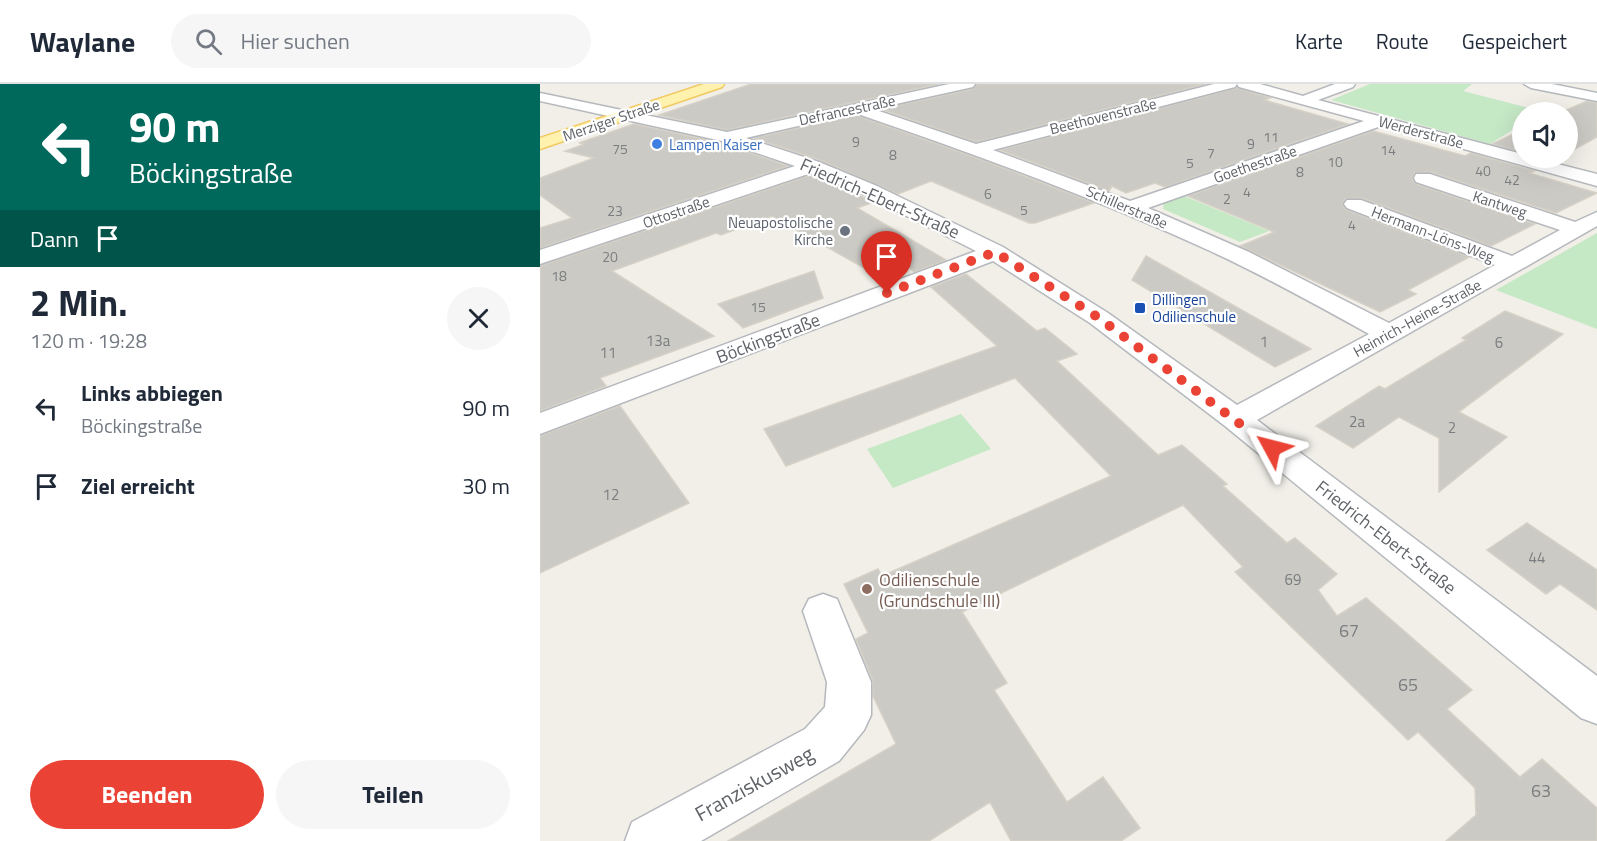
<!DOCTYPE html>
<html lang="de">
<head>
<meta charset="utf-8">
<style>
	body { margin:0; font-family:"Titillium Web",sans-serif; background:#f6f6f7; color:#1f2937; height:100vh; display:flex; flex-direction:column; font-size:22px; white-space:nowrap }
	* { box-sizing:border-box; margin:0 }
	p { font-size:20px; color:#747a83 }
	.icon { flex:none; width:33px; height:33px; fill:none; stroke:currentColor; stroke-width:2; stroke-linecap:round; stroke-linejoin:round }
	.map { position:relative; flex:1; overflow:hidden }
	.panel { display:flex; flex-direction:column; background:#fff; width:540px }
	.panel>* { flex:none }
	.top-card { background:#00695c; color:#fff; overflow:hidden }
	.buttons { position:absolute; left:972px; top:18px; display:grid; gap:12px }
	.buttons a { display:grid; place-items:center; width:66px; height:66px; border-radius:50%; background:#fff; box-shadow:0 6px 24px #0002; font-size:30px }
	.pin { position:absolute; display:grid; place-items:center; width:51px; height:51px; color:#fff; margin:-62px -26px; border-radius:50% 50% 50% 0; rotate:-45deg; box-shadow:0 0 6px #0007 }
	.pin .icon { rotate:45deg }
	.me { position:absolute; width:66px; margin:-33px; rotate:308deg; stroke-linejoin:round; filter:drop-shadow(0 0 4px #0008) }
	.turn { display:flex; align-items:center; gap:21px; height:126px; padding:0 30px; font-size:27px }
	.turn .icon { width:78px; height:78px; stroke-width:2.5 }
	.turn b { display:block; font-size:42px; line-height:51px }
	.then { display:flex; align-items:center; height:57px; padding:0 30px; background:#0003; gap:12px; font-size:22px }
	.round { display:grid; place-items:center; flex:none; width:63px; height:63px; border-radius:32px; background:#f6f6f7 }
	.head { display:flex; align-items:center; justify-content:space-between; height:102px; padding:0 30px }
	h1 { font-size:36px; font-weight:700; line-height:45px }
	.button { display:flex; gap:12px; margin-top:auto; padding:12px 30px }
	.button a { flex:1; height:69px; border-radius:36px; background:#ea4335; color:#fff; font-size:24px; font-weight:700; line-height:69px; text-align:center }
	.button a+a { background:#f6f6f7; color:#1f2937 }
	ul { padding:0; list-style:none }
	li { display:flex; align-items:center; gap:18px; height:78px; padding:0 30px }
	li div { flex:1 }
	li b { display:block; font-size:22px }
	li em { font-style:normal }
	header { display:flex; align-items:center; gap:36px; box-sizing:border-box; height:84px; padding:0 30px; background:#fff; border-bottom:2px solid #e0e1e3 }
	header strong { font-size:28px }
	nav { display:flex; gap:33px; margin-inline-start:auto; font-size:21px }
	.search { width:420px; height:54px; background:#f6f6f7; display:flex; align-items:center; gap:15px; box-sizing:border-box; padding:0 21px; border-radius:33px; color:#747a83; font-size:22px }
	main { display:flex; flex:1; min-height:0 }
	.map>svg:first-child { display:block }
	.green { fill:#c5e8c5 }
	.building { fill:#cccac5; stroke:#d6d1c6; stroke-width:1.5 }
	.lines { fill:none; stroke-linecap:round; stroke-linejoin:round }
	.minor-casing { stroke:#b5b8bc; stroke-width:3 }
	.major-casing { stroke:#f2c960; stroke-width:3 }
	.minor { fill:#fff; fill-rule:evenodd }
	.major { fill:#fff2af; fill-rule:evenodd }
	.route { stroke:#ea4335; stroke-width:10; stroke-dasharray:0 18 }
	.shop-dot { fill:#3f7fe0; stroke:#fff; stroke-width:2 }
	.worship-dot { fill:#6b7280; stroke:#fff; stroke-width:2 }
	.transit-dot { fill:#1a4fb4; stroke:#fff; stroke-width:2 }
	.education-dot { fill:#8d6e63; stroke:#fff; stroke-width:2 }
	.labels { text-anchor:middle; dominant-baseline:central; stroke-width:4.5; stroke-linejoin:round; paint-order:stroke }
	.far-number-label { font-size:14px; fill:#7a7d7f }
	.far-street-label { font-size:15px; fill:#5f6368; stroke:#fff }
	.far-shop-label { font-size:15px; fill:#366cbe; stroke:#fff; text-anchor:start }
	.far-worship-label { font-size:15px; fill:#5b616d; stroke:#fff; text-anchor:end }
	.far-transit-label { font-size:15px; fill:#164399; stroke:#fff; text-anchor:start }
	.number-label { font-size:15px; fill:#7a7d7f }
	.street-label { font-size:18px; fill:#5f6368; stroke:#fff }
	.education-label { font-size:18px; fill:#785e54; stroke:#fff; text-anchor:start }
	.near-number-label { font-size:18px; fill:#7a7d7f }
	.near-street-label { font-size:21px; fill:#5f6368; stroke:#fff }
</style>
</head>
<body>
<header>
<strong>Waylane</strong>
<div class="search"><svg class="icon" aria-label="search" viewBox="0 0 24 24"><circle cx="10" cy="10" r="6"/><path d="M15 15l6 6"/></svg>Hier suchen</div>
<nav><a>Karte</a><a>Route</a><a>Gespeichert</a></nav>
</header>
<main>
<section class="panel">
<div class="top-card">
<div class="turn"><svg class="icon" aria-label="left" viewBox="0 0 24 24"><path d="M17 20v-9H6M10 6l-5 5 5 5"/></svg><div><b>90 m</b>Böckingstraße</div></div>
<div class="then">Dann<svg class="icon" aria-label="arrive" viewBox="0 0 24 24"><path d="M6 21V4h12l-3 4 3 4H6"/></svg></div>
</div>
<div class="head"><div><h1>2 Min.</h1><p>120 m · 19:28</p></div><a class="round"><svg class="icon" aria-label="close" viewBox="0 0 24 24"><path d="M6 6l12 12M18 6L6 18"/></svg></a></div>
<ul>
<li><svg class="icon" aria-label="left" viewBox="0 0 24 24"><path d="M17 20v-9H6M10 6l-5 5 5 5"/></svg><div><b>Links abbiegen</b><p>Böckingstraße</p></div><em>90 m</em></li>
<li><svg class="icon" aria-label="arrive" viewBox="0 0 24 24"><path d="M6 21V4h12l-3 4 3 4H6"/></svg><div><b>Ziel erreicht</b></div><em>30 m</em></li>
</ul>
<div class="button"><a>Beenden</a><a>Teilen</a></div>
</section>
<div class="map">
<svg width="1057" height="757" viewBox="0 0 1057 757">
	<rect width="100%" height="100%" fill="#f1efe8"/>
	<g class="green">
		<polygon points="830,0 932,0 923,7 1005,28 982,28 982,40 950,60 791,16"/>
		<polygon points="644,112 729,147 700,158 623,125 624,119"/>
		<polygon points="1057,149 1057,245 956,206"/>
		<polygon points="421,330 451,365 353,404 327,365"/>
	</g>
	<g class="building">
		<polygon points="211,0 398,0 187,46 119,31"/>
		<polygon points="437,0 665,0 436,58 341,25 433,5"/>
		<polygon points="697,4 730,14 724,16 808,40 625,103 615,99 586,109 572,102 569,107 460,66"/>
		<polygon points="1047,17 1057,19 1057,53 1028,69 1028,28 1022,28"/>
		<polygon points="315,31 448,78 554,119 495,139 489,139 391,97 358,110 280,76 214,54"/>
		<polygon points="94,40 181,59 248,82 0,164 0,144 32,134 0,111 0,94 54,74 25,67 45,60 39,59"/>
		<polygon points="982,46 982,68 952,60"/>
		<polygon points="833,47 925,72 931,69 994,87 989,89 1057,109 1016,129 891,88 874,89 872,95 875,100 995,140 951,162 822,114 805,115 802,120 806,126 929,173 868,206 876,210 840,228 700,162 734,148 648,112"/>
		<polygon points="271,91 334,118 317,124 406,176 374,188 369,183 340,193 232,132 181,151 176,149 72,187 174,252 60,294 66,302 0,327 0,182"/>
		<polygon points="606,172 771,265 735,283 592,196"/>
		<polygon points="274,187 283,214 203,244 178,220"/>
		<polygon points="426,190 497,247 505,244 537,270 517,277 618,371 642,361 687,400 683,402 747,459 755,454 797,490 778,506 797,532 826,514 932,606 907,625 980,693 1002,675 1057,724 1057,757 906,757 936,731 935,704 878,648 868,656 804,594 695,488 703,483 643,421 422,528 467,599 454,606 527,718 563,693 600,744 581,757 471,757 450,718 389,757 188,757 356,660 333,612 333,597 316,555 328,549 304,500 338,485 342,492 571,392 475,294 246,382 224,345 457,262 391,203"/>
		<polygon points="965,227 1023,250 919,328 967,353 899,408 899,354 859,333 813,364 776,342 839,302 845,305 926,256 922,254"/>
		<polygon points="80,322 149,419 0,489 0,352"/>
		<polygon points="987,439 1057,486 1057,526 1020,500 1006,510 947,466"/>
	</g>
	<g class="lines">
		<g class="minor-casing">
			<g id="minor">
				<path d="M 409,0 L 435,0 L 433,3 L 333,25 L 436,60 L 674,0 L 697,0 L 695,3 L 453,66 L 590,117 L 824,37 L 699,3 L 697,0 L 720,0 L 763,12 L 795,0 L 815,0 L 813,3 L 778,16 L 982,70 L 982,74 L 994,74 L 1057,90 L 1057,102 L 841,42 L 608,124 L 709,168 L 849,239 L 955,181 L 807,124 L 804,120 L 807,116 L 821,116 L 972,172 L 1020,146 L 876,98 L 874,94 L 876,90 L 890,90 L 1035,138 L 1057,128 L 1057,142 L 717,336 L 1057,592 L 1057,640 L 1041,634 L 685,342 L 550,239 L 453,177 L 0,350 L 0,329 L 436,167 L 323,110 L 271,89 L 0,180 L 0,166 L 255,82 L 182,57 L 0,17 L 0,9 L 187,48 ZM 315,29 C 435,70 553,113 668,166 C 723,191 776,221 829,250 L 697,321 L 568,229 L 463,163 L 337,102 L 279,78 L 206,54 Z"/>
				<polygon points="984,0 1012,0 1057,9 1057,17 991,4"/>
				<polygon points="283,510 297,515 331,598 331,631 324,646 299,677 161,757 85,757 92,738 265,645 285,623 287,598 263,527 269,515"/>
			</g>
		</g>
		<g class="major-casing">
			<polygon id="major" points="164,0 184,0 182,3 0,65 0,54"/>
		</g>
		<use href="#minor" class="minor"/>
		<use href="#major" class="major"/>
	</g>
	<g class="lines">
		<polyline class="route" points="347,209 455,168 559,234 732,364"/>
	</g>
	<circle class="shop-dot" cx="117" cy="60" r="6"/>
	<circle class="worship-dot" cx="305" cy="147" r="6"/>
	<rect class="transit-dot" x="594" y="218" width="12" height="12" rx="3"/>
	<circle class="education-dot" cx="327" cy="505" r="6"/>
	<g class="labels">
		<g class="far-number-label">
			<text x="731" y="52">11</text>
			<text x="316" y="57">9</text>
			<text x="711" y="59">9</text>
			<text x="80" y="64">75</text>
			<text x="848" y="65">14</text>
			<text x="671" y="68">7</text>
			<text x="353" y="70">8</text>
			<text x="795" y="77">10</text>
			<text x="650" y="78">5</text>
			<text x="943" y="86">40</text>
			<text x="760" y="87">8</text>
			<text x="972" y="95">42</text>
			<text x="707" y="107">4</text>
			<text x="448" y="109">6</text>
			<text x="687" y="114">2</text>
			<text x="484" y="125">5</text>
			<text x="75" y="126">23</text>
			<text x="812" y="140">4</text>
			<text x="70" y="172">20</text>
			<text x="19" y="191">18</text>
			<text x="218" y="222">15</text>
		</g>
		<g class="far-street-label">
			<text transform="translate(307 26) rotate(-12)">Defrancestraße</text>
			<text transform="translate(563 32) rotate(-14)">Beethovenstraße</text>
			<text transform="translate(71 36) rotate(-19)">Merziger Straße</text>
			<text transform="translate(881 48) rotate(15)">Werderstraße</text>
			<text transform="translate(715 80) rotate(-19)">Goethestraße</text>
			<text transform="translate(960 120) rotate(18)">Kantweg</text>
			<text transform="translate(587 123) rotate(23)">Schillerstraße</text>
			<text transform="translate(136 128) rotate(-19)">Ottostraße</text>
			<text transform="translate(893 150) rotate(21)">Hermann-Löns-Weg</text>
			<text transform="translate(877 234) rotate(-29)">Heinrich-Heine-Straße</text>
		</g>
		<g class="far-shop-label">
			<text x="129" y="60">Lampen Kaiser</text>
		</g>
		<g class="far-worship-label">
			<text x="293" y="138">Neuapostolische<tspan x="293" dy="17">Kirche</tspan></text>
		</g>
		<g class="far-transit-label">
			<text x="612" y="215">Dillingen<tspan x="612" dy="17">Odilienschule</tspan></text>
		</g>
		<g class="number-label">
			<text x="118" y="256">13a</text>
			<text x="724" y="257">1</text>
			<text x="959" y="258">6</text>
			<text x="68" y="268">11</text>
			<text x="817" y="337">2a</text>
			<text x="912" y="343">2</text>
			<text x="71" y="410">12</text>
			<text x="997" y="473">44</text>
			<text x="753" y="495">69</text>
		</g>
		<g class="street-label">
			<text transform="translate(340 114) rotate(24)">Friedrich-Ebert-Straße</text>
			<text transform="translate(228 254) rotate(-21)">Böckingstraße</text>
			<text transform="translate(846 453) rotate(38)">Friedrich-Ebert-Straße</text>
		</g>
		<g class="education-label">
			<text x="339" y="495">Odilienschule<tspan x="339" dy="21">(Grundschule III)</tspan></text>
		</g>
		<g class="near-number-label">
			<text x="809" y="546">67</text>
			<text x="868" y="600">65</text>
			<text x="1001" y="706">63</text>
		</g>
		<g class="near-street-label">
			<text transform="translate(214 699) rotate(-29)">Franziskusweg</text>
		</g>
	</g>
</svg>
<div class="buttons">
<a><svg class="icon" aria-label="sound" viewBox="0 0 24 24"><path d="M4 9h4l5-4v14l-5-4H4zM17 9q2 3 0 6"/></svg></a>
</div>
<div class="pin" style="left:347px;top:209px;background:#d93025"><svg class="icon" aria-label="arrive" viewBox="0 0 24 24"><path d="M6 21V4h12l-3 4 3 4H6"/></svg></div>
<svg class="me" style="left:732px;top:364px" viewBox="-20 -20 40 40"><path d="M0-17L14 15 0 8-14 15z" fill="#ea4335" stroke="#fff" stroke-width="4"/></svg>
</div>
</main>
</body>
</html>
